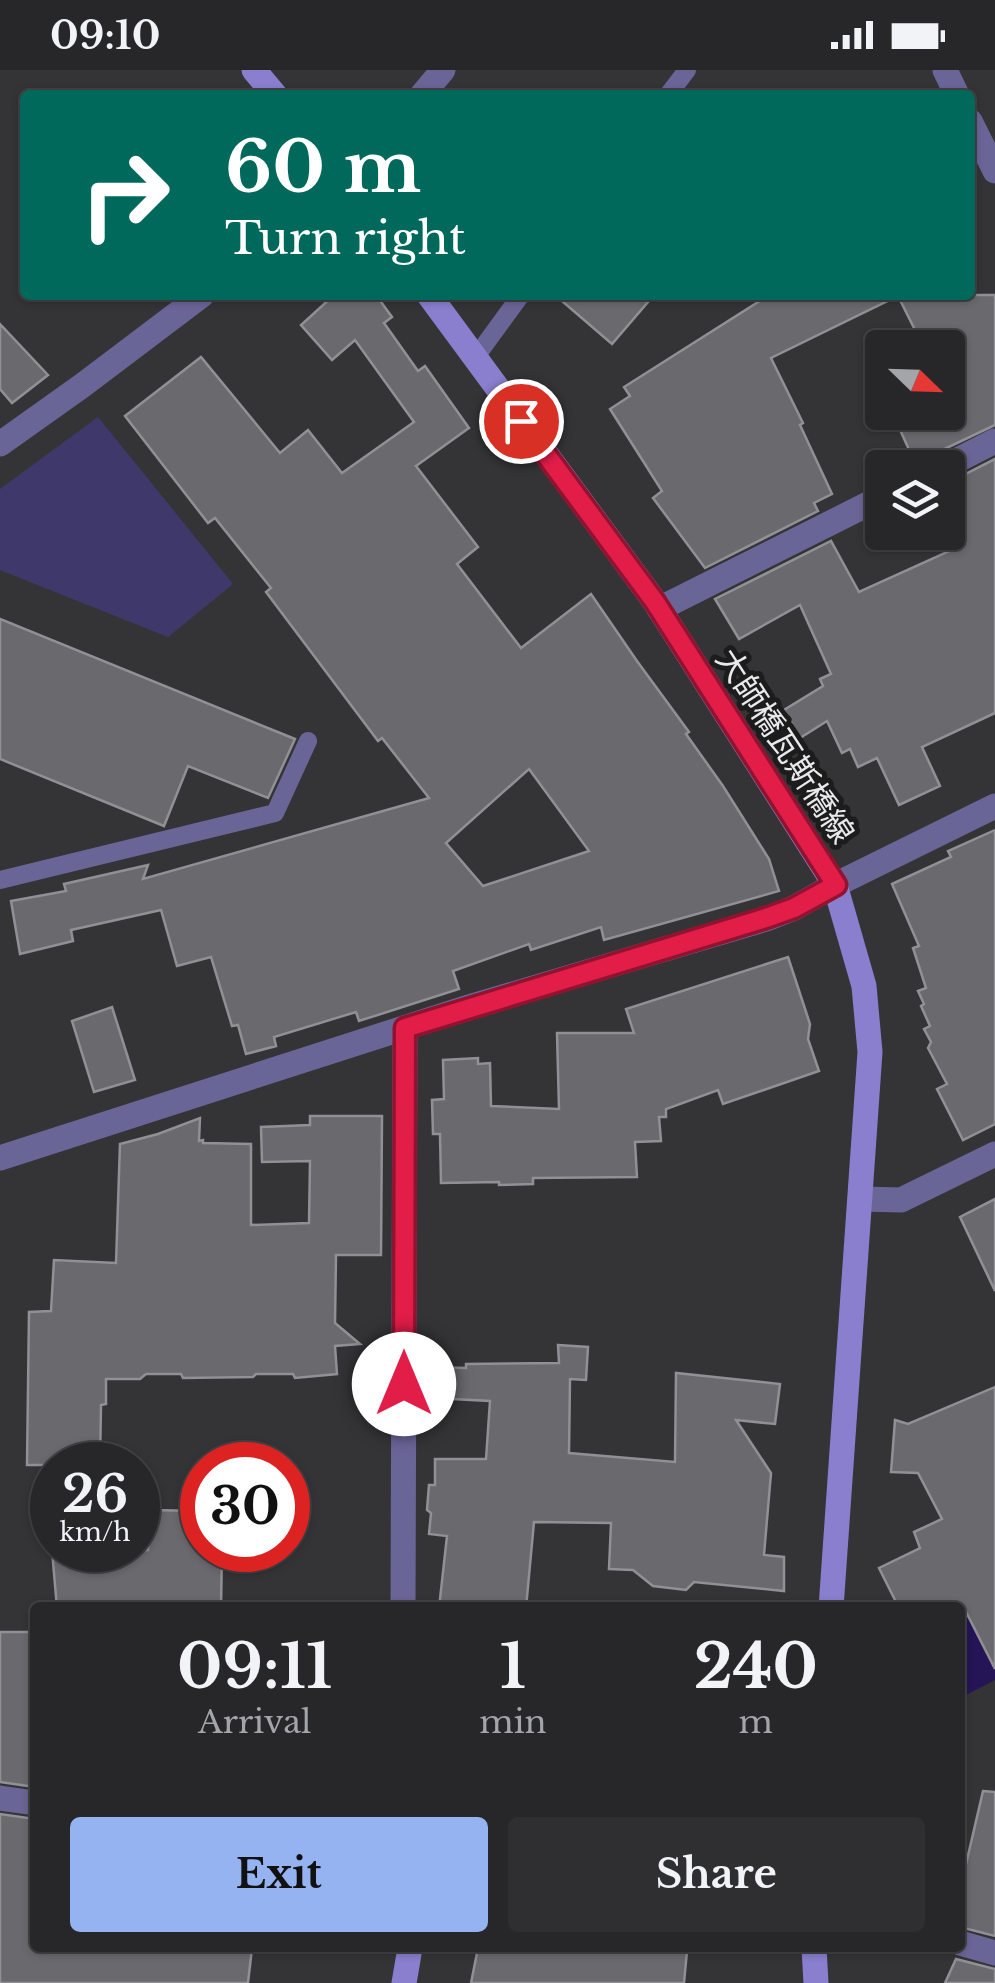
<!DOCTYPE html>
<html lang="en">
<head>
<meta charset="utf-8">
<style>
	body { margin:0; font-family:"Libre Baskerville","Noto Sans JP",serif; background:#2f2f31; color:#f1f3f6; height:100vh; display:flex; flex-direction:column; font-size:38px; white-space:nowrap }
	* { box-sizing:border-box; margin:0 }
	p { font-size:32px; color:#a4a5a8 }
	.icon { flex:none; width:55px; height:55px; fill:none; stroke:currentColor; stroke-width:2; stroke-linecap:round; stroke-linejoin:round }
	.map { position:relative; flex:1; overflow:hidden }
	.details { position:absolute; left:30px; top:1532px; width:935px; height:350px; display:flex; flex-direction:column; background:#272729; border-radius:10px; box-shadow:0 2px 8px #0004,0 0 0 2px #434446 }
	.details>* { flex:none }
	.guide { position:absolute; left:20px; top:20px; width:955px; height:210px; border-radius:10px; box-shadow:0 2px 8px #0004,0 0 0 2px #434446; background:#00695c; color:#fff; overflow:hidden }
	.needle { width:65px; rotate:113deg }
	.controls { position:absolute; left:865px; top:260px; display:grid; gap:20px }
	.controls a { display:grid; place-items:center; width:100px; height:100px; border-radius:10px; background:#272729; box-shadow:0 2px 8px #0004,0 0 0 2px #434446; font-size:50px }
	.speed { position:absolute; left:30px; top:1372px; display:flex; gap:20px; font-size:50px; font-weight:700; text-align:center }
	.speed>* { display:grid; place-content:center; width:130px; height:130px; border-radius:50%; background:#272729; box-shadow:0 2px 8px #0004,0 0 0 2px #434446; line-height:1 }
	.speed small { font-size:25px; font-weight:400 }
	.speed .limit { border:15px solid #d22; background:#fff; color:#111 }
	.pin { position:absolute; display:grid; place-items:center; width:85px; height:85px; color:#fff; margin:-42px; border:5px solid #fff; border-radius:50%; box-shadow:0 2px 10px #0007 }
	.me { position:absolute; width:110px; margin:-55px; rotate:0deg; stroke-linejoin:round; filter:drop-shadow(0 0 8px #0008) }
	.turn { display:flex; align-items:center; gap:35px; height:210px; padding:0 40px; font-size:45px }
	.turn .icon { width:130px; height:130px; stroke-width:2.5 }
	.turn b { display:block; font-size:70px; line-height:85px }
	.eta { display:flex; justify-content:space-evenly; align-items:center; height:170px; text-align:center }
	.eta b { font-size:60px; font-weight:700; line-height:70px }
	.cta { display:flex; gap:20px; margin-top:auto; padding:20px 40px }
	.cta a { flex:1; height:115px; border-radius:10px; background:#95b2f1; color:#111; font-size:40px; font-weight:700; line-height:115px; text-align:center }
	.cta a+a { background:#2f2f31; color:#f1f3f6 }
	.status { display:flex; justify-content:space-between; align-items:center; height:70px; padding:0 50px; background:#272729; direction:ltr }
	.status svg { height:28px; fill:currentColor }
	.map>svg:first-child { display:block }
	.green { fill:#3f386a }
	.water { fill:#251456 }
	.building { fill:#6a696d; stroke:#909095; stroke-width:2.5; fill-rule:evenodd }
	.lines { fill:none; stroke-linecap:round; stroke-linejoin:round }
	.lane { stroke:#6a6597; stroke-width:18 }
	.street { stroke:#6a6597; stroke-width:25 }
	.secondary { stroke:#897fce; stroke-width:25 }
	.route-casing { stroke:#92132f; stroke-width:25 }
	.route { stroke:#e11d48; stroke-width:18 }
	.labels { text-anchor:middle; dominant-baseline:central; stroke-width:10; stroke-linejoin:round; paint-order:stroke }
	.street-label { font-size:32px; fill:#e9e8eb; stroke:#1c1c1d }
</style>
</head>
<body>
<div class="status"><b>09:10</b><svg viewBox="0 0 49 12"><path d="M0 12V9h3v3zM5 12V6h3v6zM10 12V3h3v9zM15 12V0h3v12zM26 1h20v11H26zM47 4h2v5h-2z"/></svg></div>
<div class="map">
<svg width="995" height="1913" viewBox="0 0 995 1913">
	<rect width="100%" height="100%" fill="#343437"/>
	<polygon class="green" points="98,347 233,514 168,567 0,500 0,419"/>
	<polygon class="water" points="939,1488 995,1599 995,1610 960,1628 960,1538"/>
	<g class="building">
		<path d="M 334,225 L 376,225 L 392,247 L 384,253 L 418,301 L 425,296 L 469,358 L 416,396 L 478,477 L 457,494 L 521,578 L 591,524 L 637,591 L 689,662 L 686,664 L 723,716 L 769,789 L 779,821 L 604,870 L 601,857 L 531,880 L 529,874 L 453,901 L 459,919 L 359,951 L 356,942 L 274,967 L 276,976 L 246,984 L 238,955 L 232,956 L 211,887 L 177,896 L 161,840 L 71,860 L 73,871 L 20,884 L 11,831 L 66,821 L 64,814 L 148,795 L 143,809 L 429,728 L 382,668 L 378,671 L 266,522 L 271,518 L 215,448 L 208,453 L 125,346 L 201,287 L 280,383 L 308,360 L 342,403 L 414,352 L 355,270 L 332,290 L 301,255 ZM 529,699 L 589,781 L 483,816 L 446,773 Z"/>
		<polygon points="555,225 654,225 612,274"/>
		<polygon points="769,225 995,225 995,355 915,393 892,342 948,342 948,278 924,278 898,226 771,288 803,353 800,355 832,424 814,433 818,441 705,498 653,428 662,421 610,339 630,326 624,317"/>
		<polygon points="0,254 48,305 12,333 0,319"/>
		<polygon points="995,389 995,643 922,677 940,716 899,735 877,688 858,697 850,679 842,683 827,651 800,668 784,640 823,616 820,609 831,604 800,535 739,569 715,529 831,471 859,522 954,479 965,473 948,438 948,413"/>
		<polygon points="0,549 295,669 268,728 188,696 164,756 0,689"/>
		<polygon points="995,760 995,1054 963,1070 937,1019 947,1014 928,978 931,972 924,959 930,956 921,936 924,934 918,921 926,918 913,878 919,876 892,814 951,787 948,781"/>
		<polygon points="788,887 810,954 808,969 819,1001 723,1034 718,1020 666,1039 666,1047 659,1047 661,1071 635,1072 637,1107 533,1108 533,1114 499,1115 499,1112 441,1113 440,1064 433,1064 432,1030 444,1029 443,990 478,988 478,994 490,993 491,1036 559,1039 557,963 634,963 626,939"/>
		<polygon points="112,937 135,1010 94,1022 72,951"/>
		<polygon points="310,1046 382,1046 381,1185 336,1185 335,1253 360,1274 335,1276 337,1304 295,1308 293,1304 256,1304 253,1307 183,1308 181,1304 146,1304 140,1309 106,1309 106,1334 101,1335 100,1395 27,1395 29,1242 51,1241 54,1190 116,1193 120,1074 158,1064 200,1048 199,1071 203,1070 203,1073 251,1074 251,1155 309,1153 310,1091 262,1092 261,1057 310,1055"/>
		<polygon points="995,1129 995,1221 960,1147"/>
		<polygon points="558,1275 588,1277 586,1310 570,1309 569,1383 675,1392 676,1303 780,1314 775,1354 736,1350 771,1403 764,1485 784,1487 784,1521 694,1512 686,1520 653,1516 633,1500 609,1499 611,1453 534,1452 526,1538 439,1538 447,1466 429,1464 431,1443 427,1440 429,1415 435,1415 435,1389 486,1389 490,1331 433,1328 434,1297 466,1298 466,1294 559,1293"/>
		<polygon points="995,1317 995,1599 964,1538 899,1538 879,1498 920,1478 914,1462 942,1449 918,1403 891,1402 895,1350 908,1354"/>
		<polygon points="149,1440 202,1441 202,1480 222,1480 221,1538 57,1538 52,1480 148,1480"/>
		<polygon points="0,1562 35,1562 35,1717 0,1712"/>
		<polygon points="983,1721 995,1722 995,1866 960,1857 960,1820"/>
		<polygon points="0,1744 35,1749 35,1878 252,1878 248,1913 0,1913"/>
		<polygon points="478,1878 674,1878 687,1881 684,1913 471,1913"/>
		<polygon points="956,1889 995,1899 995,1913 945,1913"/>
	</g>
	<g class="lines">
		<g class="lane">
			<polyline points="668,25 687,0"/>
			<polyline points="475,288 521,225"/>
			<polyline points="0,810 275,743 308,671"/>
		</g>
		<g class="street">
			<polyline points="945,0 957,25"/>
			<polyline points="422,25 443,0"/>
			<polyline points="970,51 995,101"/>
			<polyline points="0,374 83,315 202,225"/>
			<polyline points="942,398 995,371"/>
			<polyline points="659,539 882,427"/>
			<polyline points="0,1088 469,937 766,849 794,838 835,815 995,736"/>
			<polyline points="861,1129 901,1130 995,1084"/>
			<polyline points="403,1538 405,958"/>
			<polyline points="0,1728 35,1733"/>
			<polyline points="960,1873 995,1883"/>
		</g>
		<g class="secondary">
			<polyline points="254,0 275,25"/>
			<polyline points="429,225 655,532 835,815 864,916 870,982 831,1538"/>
			<polyline points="814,1878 816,1913"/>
			<polyline points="404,1913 410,1878"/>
		</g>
	</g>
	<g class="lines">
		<g class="route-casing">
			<polyline id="route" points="404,1314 405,958 766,848 794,838 836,815 655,532 521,351"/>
		</g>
		<use href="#route" class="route"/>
	</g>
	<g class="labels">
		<g class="street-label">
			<text transform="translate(785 676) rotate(57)">大師橋瓦斯橋線</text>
		</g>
	</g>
</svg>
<div class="controls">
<a><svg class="needle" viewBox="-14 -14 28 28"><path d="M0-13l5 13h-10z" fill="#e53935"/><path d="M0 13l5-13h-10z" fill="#a4a5a8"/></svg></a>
<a><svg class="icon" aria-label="layers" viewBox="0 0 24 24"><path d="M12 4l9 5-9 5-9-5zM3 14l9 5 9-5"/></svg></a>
</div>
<div class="speed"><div>26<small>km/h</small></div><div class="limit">30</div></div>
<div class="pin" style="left:521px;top:351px;background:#d93025"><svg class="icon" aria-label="arrive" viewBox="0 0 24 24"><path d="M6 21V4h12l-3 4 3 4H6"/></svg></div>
<svg class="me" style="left:404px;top:1314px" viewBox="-20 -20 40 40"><circle r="19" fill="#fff"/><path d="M0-13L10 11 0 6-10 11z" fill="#e11d48"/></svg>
<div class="guide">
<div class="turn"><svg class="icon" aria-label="right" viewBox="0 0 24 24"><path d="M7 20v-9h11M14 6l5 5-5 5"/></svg><div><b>60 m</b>Turn right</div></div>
</div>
<section class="details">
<div class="eta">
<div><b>09:11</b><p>Arrival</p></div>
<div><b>1</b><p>min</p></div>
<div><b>240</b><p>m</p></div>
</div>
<div class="cta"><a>Exit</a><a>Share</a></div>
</section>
</div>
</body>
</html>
